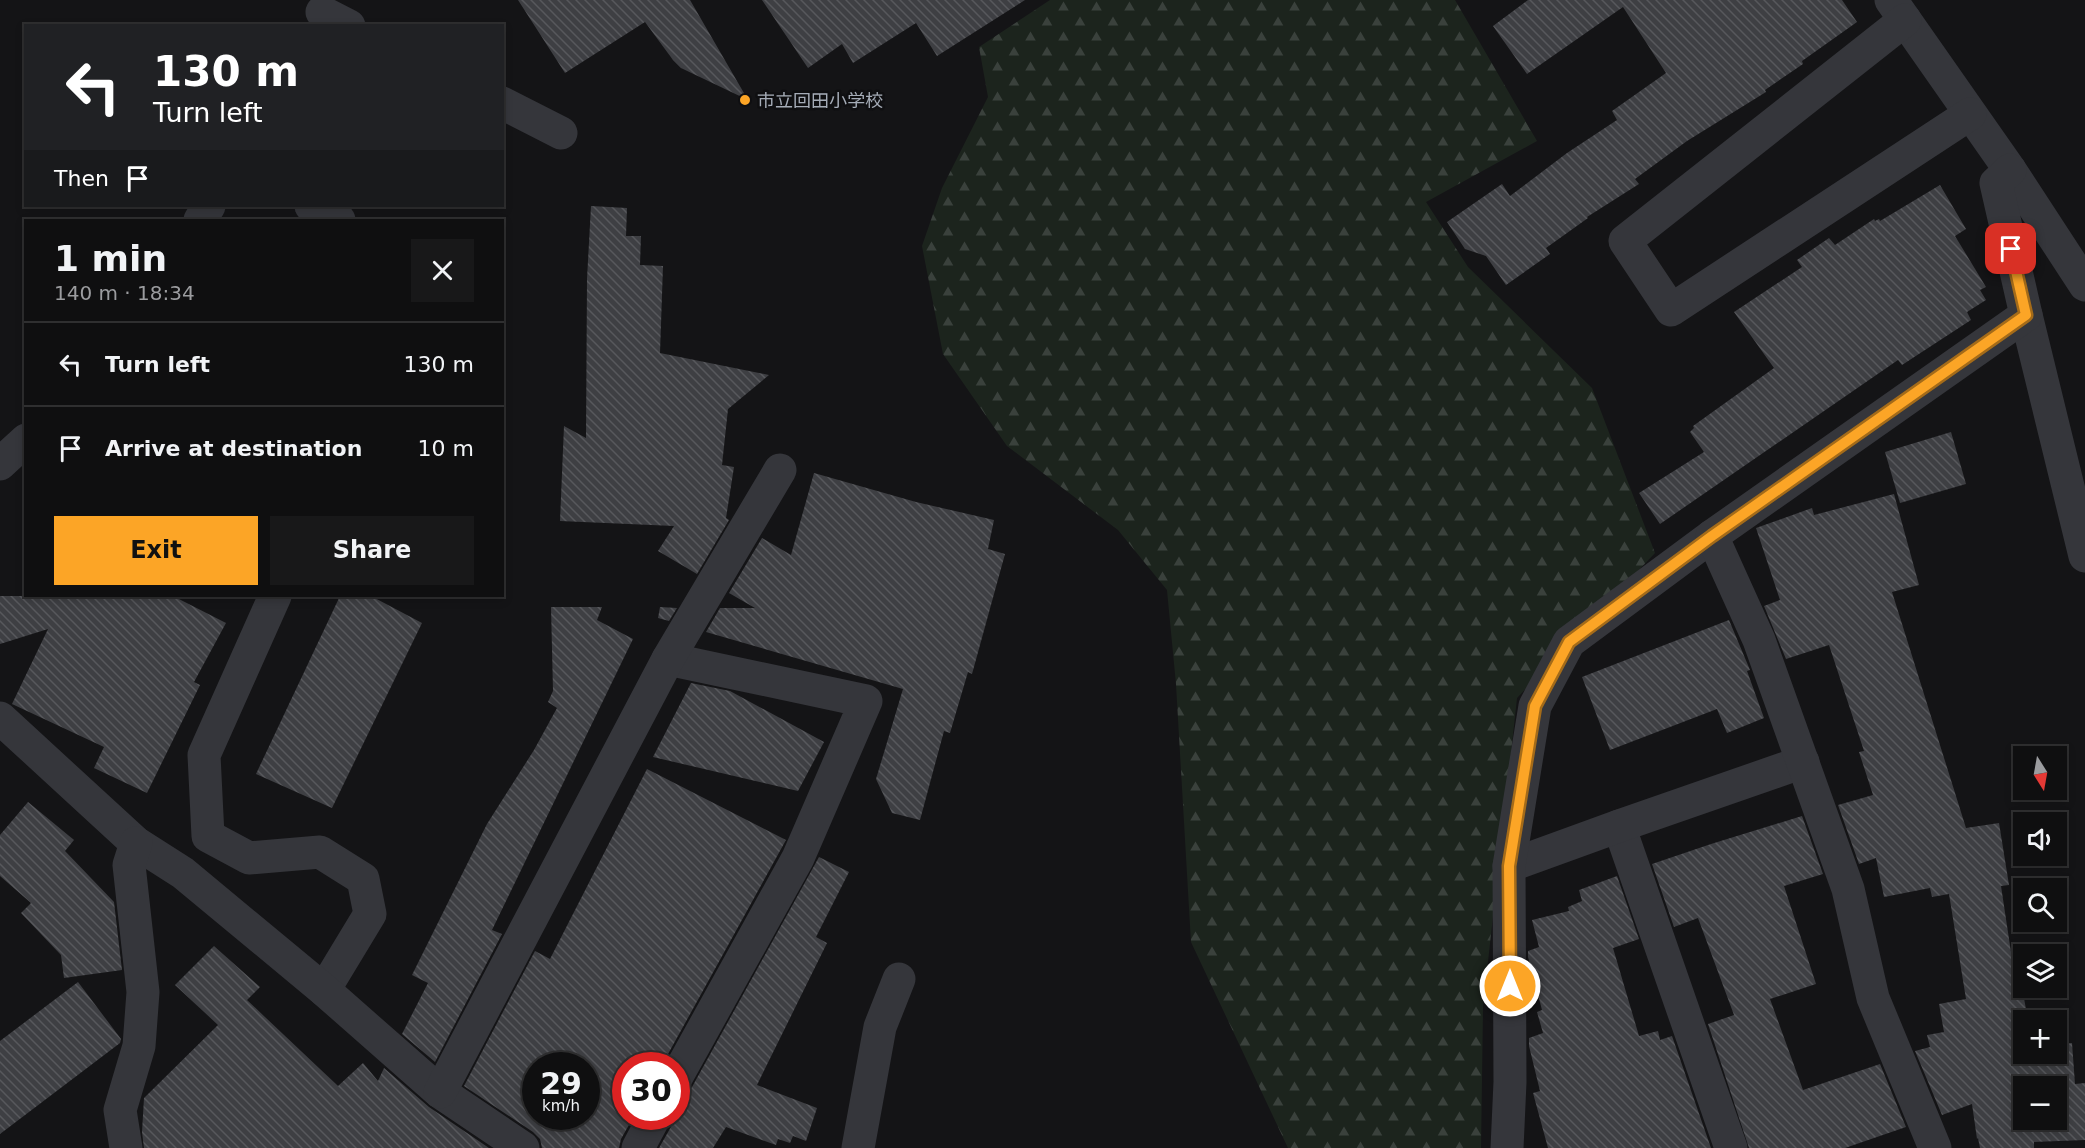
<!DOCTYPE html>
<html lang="en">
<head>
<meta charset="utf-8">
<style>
	body { margin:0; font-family:"DejaVu Sans","Noto Sans JP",sans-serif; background:#181819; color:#f1f3f6; height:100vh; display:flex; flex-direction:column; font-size:22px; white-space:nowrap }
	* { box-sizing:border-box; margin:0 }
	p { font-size:20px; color:#9b9c9f }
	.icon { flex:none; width:33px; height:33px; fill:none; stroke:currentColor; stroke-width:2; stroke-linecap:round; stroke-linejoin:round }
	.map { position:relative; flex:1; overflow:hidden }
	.sheet { position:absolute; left:24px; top:219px; width:480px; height:378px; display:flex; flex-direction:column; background:#0f0f10; border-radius:0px; box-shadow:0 3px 9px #0003,0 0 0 2px #2f2f30 }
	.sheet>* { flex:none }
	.top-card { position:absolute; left:24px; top:24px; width:480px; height:183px; border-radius:0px; box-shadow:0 3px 9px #0003,0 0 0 2px #2f2f30; background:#202124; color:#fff; overflow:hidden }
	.needle { width:39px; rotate:169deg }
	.controls { position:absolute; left:2013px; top:746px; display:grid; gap:12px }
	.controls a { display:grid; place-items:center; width:54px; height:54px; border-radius:0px; background:#0f0f10; box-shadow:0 3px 9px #0003,0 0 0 2px #2f2f30; font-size:30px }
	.speed { position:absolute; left:522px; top:1052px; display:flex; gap:12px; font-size:30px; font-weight:700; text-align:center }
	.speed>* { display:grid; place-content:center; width:78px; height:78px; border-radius:50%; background:#0f0f10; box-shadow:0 3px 9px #0003,0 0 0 2px #2f2f30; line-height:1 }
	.speed small { font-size:15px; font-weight:400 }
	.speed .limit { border:9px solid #d22; background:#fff; color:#111 }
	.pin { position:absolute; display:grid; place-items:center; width:51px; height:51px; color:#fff; margin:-26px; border-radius:12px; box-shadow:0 3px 9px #0006 }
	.me { position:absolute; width:66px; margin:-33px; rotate:0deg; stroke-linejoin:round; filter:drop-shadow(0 0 4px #0008) }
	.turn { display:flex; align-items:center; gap:21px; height:126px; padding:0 30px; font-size:27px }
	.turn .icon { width:78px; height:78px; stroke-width:2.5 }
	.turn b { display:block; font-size:42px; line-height:51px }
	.then { display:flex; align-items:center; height:57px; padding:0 30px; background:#0003; gap:12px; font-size:22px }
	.round { display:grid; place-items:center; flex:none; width:63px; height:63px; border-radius:0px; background:#181819 }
	.headline { display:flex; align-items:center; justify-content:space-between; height:102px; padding:0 30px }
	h1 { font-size:36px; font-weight:700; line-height:45px }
	.button { display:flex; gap:12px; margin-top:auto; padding:12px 30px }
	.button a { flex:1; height:69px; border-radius:0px; background:#fca526; color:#111; font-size:24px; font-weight:700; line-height:69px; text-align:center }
	.button a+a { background:#181819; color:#f1f3f6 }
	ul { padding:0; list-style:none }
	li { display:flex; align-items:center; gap:18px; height:84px; padding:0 30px; border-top:2px solid #2f2f30 }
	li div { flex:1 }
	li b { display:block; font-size:22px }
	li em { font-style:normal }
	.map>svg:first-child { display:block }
	.forest { fill:url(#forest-firs) }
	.building { fill:url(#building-back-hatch); fill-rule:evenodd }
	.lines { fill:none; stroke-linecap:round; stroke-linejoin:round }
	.minor { stroke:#35363b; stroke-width:33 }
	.route-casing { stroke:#a46b19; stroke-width:15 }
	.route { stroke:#fca526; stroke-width:10 }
	.poi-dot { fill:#fca526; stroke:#0f0f11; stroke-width:2 }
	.labels { text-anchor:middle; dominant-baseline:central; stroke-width:5; stroke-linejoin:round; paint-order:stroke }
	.poi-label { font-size:18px; fill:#a5acb7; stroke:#0f0f11; text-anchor:start }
</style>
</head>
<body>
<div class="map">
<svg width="2085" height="1148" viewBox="0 0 2085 1148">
	<defs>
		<pattern id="forest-firs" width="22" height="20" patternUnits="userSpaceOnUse" patternTransform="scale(1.5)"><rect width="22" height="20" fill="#1c241d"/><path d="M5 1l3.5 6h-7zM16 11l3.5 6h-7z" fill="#3a413c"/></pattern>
		<pattern id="building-back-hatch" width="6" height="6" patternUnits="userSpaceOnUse" patternTransform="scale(1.5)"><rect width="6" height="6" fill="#3e3f43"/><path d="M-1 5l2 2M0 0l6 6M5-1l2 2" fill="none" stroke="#57585c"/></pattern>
	</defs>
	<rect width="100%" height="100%" fill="#141416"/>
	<polygon class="forest" points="1050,0 1455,0 1537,141 1426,202 1468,267 1592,388 1655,553 1517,698 1483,1007 1481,1148 1288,1148 1191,942 1176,684 1167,590 1118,530 1007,446 943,354 922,246 942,188 988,97 979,47"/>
	<g class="building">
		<polygon points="518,0 690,0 748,100 681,68 673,60 645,22 565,73"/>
		<polygon points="762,0 1025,0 937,56 916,23 853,63 842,44 808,68"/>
		<polygon points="1528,0 1842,0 1857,22 1802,61 1803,64 1765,90 1766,92 1687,141 1635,179 1639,184 1587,217 1588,218 1546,248 1550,254 1506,285 1486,256 1465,249 1447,222 1502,184 1510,196 1567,153 1617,120 1612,111 1666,73 1623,7 1527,74 1493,26"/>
		<polygon points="1940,185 1966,229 1955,236 1986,287 1980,290 1986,300 1967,312 1971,320 1902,365 1898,360 1660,524 1639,493 1704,452 1690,432 1694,428 1693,426 1774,368 1734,312 1802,267 1797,260 1829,238 1835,245 1874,219 1875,221 1879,219 1880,221"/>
		<polygon points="591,206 627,208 626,236 641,236 640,265 663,266 660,353 769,375 728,409 722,465 734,467 726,518 729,520 697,574 658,551 674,526 560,521 564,426 586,438 587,279"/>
		<polygon points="1951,432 1966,484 1900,503 1885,452"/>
		<polygon points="814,473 916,502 994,520 988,549 1005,554 972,674 968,672 950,733 944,731 920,820 892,813 876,779 903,689 706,632 720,608 755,608 729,593 762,538 791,555"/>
		<path d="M 1894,494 L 1919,585 L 1892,592 L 1966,828 L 1999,823 L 2009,885 L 2001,886 L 2014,972 L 2019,971 L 2028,1020 L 2024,1020 L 2024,1053 L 2056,1053 L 2056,1036 L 2065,1035 L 2065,1044 L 2072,1043 L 2075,1084 L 2085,1083 L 2085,1140 L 2034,1142 L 2034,1148 L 1980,1148 L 1978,1138 L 1977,1139 L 1972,1104 L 1942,1115 L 1915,1051 L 1930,1047 L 1927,1035 L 1944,1032 L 1939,1004 L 1966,999 L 1949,894 L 1932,897 L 1930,888 L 1884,897 L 1876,858 L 1859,864 L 1838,805 L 1873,795 L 1859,752 L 1864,751 L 1829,645 L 1786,659 L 1764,606 L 1780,600 L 1756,528 L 1812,508 L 1814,515 ZM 2024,1086 L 2056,1086 L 2056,1119 L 2024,1119 Z"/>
		<polygon points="0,596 173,596 226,623 194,682 200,685 147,793 94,768 104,747 12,704 48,629 0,644"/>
		<polygon points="340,596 371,596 422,623 332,808 256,774"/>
		<polygon points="551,607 602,607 597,620 633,639 492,930 502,934 435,1062 402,1034 428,983 412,975 487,824 534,750 557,708 548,702 553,691"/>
		<polygon points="660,607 677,608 669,621 658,618"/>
		<polygon points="1729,620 1750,670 1747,671 1764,718 1727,733 1717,709 1610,750 1582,677"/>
		<polygon points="691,683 730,691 824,742 798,791 653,757"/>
		<path d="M 647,769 L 786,840 L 662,1065 L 626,1065 L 626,1116 L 634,1116 L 621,1139 L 619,1148 L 542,1148 L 540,1139 L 533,1132 L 464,1086 L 535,951 L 550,959 ZM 536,1065 L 586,1065 L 586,1116 L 536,1116 Z"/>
		<polygon points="28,802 74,840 65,851 114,902 122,970 64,978 61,955 21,913 31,903 0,876 0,835"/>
		<polygon points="1802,816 1823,874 1784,886 1816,984 1770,999 1803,1090 1880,1064 1906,1127 1845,1148 1749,1148 1708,1024 1734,1015 1698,918 1674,927 1652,864 1711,844"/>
		<polygon points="819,857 849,872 816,937 827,943 757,1085 817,1108 806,1141 793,1136 790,1143 778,1139 776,1145 726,1127 713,1148 659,1148 672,1125 674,1116 676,1116 676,1097 686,1094 692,1087"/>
		<polygon points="1617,876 1639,939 1613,948 1639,1036 1658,1031 1660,1040 1672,1036 1711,1148 1548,1148 1533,1093 1540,1091 1529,1046 1529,1038 1543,1033 1537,1012 1542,1010 1528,957 1528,951 1539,947 1532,920 1569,911 1568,907 1582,901 1579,890"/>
		<polygon points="214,946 260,987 247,1000 338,1086 363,1063 378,1081 384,1068 429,1107 489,1148 144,1148 142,1132 144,1098 218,1025 175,985"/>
		<polygon points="78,982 121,1039 120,1043 0,1134 0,1041"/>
	</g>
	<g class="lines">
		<g class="minor">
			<polyline points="1891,0 2010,170 2085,285"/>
			<polyline points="322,12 349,26"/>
			<polyline points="1905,20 1625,241 1671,310 1970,114"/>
			<polyline points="502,103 561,133"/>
			<polyline points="311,206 339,220"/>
			<polyline points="200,220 209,206"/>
			<polyline points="2026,315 2085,556"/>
			<polyline points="0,464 26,440"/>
			<polyline points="275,596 204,755 208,836 249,858 320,852 363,879 370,914 324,990"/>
			<polyline points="668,659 866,701 798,858 676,1078"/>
			<polyline points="0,718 136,843 183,873 324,990 440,1092 523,1148"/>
			<polyline points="1619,826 1731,1148"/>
			<polyline points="1509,866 1619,826 1803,762"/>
			<polyline points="440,1092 668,659 780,470"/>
			<polyline points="126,1148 120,1110 139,1046 143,992 129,865 136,843"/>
			<polyline points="638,1148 655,1116"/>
			<polyline points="858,1148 880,1027 899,979"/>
			<polyline points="1507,1148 1510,1082 1509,866 1535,706 1569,642 1712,536"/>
			<polyline points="1935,1148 1873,998 1848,889 1759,640 1712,536 2026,315 1996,183 2010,170"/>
		</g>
	</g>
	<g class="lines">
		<g class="route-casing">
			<polyline id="route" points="1510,986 1509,866 1535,706 1569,642 1712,536 2026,315 2011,249"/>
		</g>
		<use href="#route" class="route"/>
	</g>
	<circle class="poi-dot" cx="745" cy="100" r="6"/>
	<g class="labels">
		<g class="poi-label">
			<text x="757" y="100">市立回田小学校</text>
		</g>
	</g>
</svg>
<div class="controls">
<a><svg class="needle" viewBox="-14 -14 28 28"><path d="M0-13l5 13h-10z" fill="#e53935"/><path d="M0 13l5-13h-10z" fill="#9b9c9f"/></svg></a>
<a><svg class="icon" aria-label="sound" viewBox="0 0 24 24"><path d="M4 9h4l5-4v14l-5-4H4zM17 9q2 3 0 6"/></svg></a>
<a><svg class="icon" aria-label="search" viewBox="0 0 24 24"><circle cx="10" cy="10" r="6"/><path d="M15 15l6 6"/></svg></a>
<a><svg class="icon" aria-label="layers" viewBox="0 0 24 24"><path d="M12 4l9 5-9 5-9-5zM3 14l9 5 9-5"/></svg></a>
<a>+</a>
<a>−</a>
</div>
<div class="speed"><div>29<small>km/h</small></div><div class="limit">30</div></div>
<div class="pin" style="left:2011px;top:249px;background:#d93025"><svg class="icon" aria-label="arrive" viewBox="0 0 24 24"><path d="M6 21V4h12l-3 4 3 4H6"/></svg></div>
<svg class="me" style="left:1510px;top:986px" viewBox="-20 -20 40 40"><circle r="17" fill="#fca526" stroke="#fff" stroke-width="3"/><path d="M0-11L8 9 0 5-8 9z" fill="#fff"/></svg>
<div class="top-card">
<div class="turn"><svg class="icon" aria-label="left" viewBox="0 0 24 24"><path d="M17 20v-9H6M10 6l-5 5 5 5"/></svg><div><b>130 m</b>Turn left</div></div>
<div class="then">Then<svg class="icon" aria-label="arrive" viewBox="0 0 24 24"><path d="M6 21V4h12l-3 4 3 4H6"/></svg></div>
</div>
<section class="sheet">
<div class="headline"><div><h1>1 min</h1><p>140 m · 18:34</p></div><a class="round"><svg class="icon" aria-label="close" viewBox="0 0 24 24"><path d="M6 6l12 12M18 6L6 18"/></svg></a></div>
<ul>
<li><svg class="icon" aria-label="left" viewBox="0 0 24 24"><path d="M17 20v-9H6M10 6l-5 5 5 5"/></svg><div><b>Turn left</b></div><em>130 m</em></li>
<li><svg class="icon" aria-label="arrive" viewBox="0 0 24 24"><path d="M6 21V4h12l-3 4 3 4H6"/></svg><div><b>Arrive at destination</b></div><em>10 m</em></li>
</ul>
<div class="button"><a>Exit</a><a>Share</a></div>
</section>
</div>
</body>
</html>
